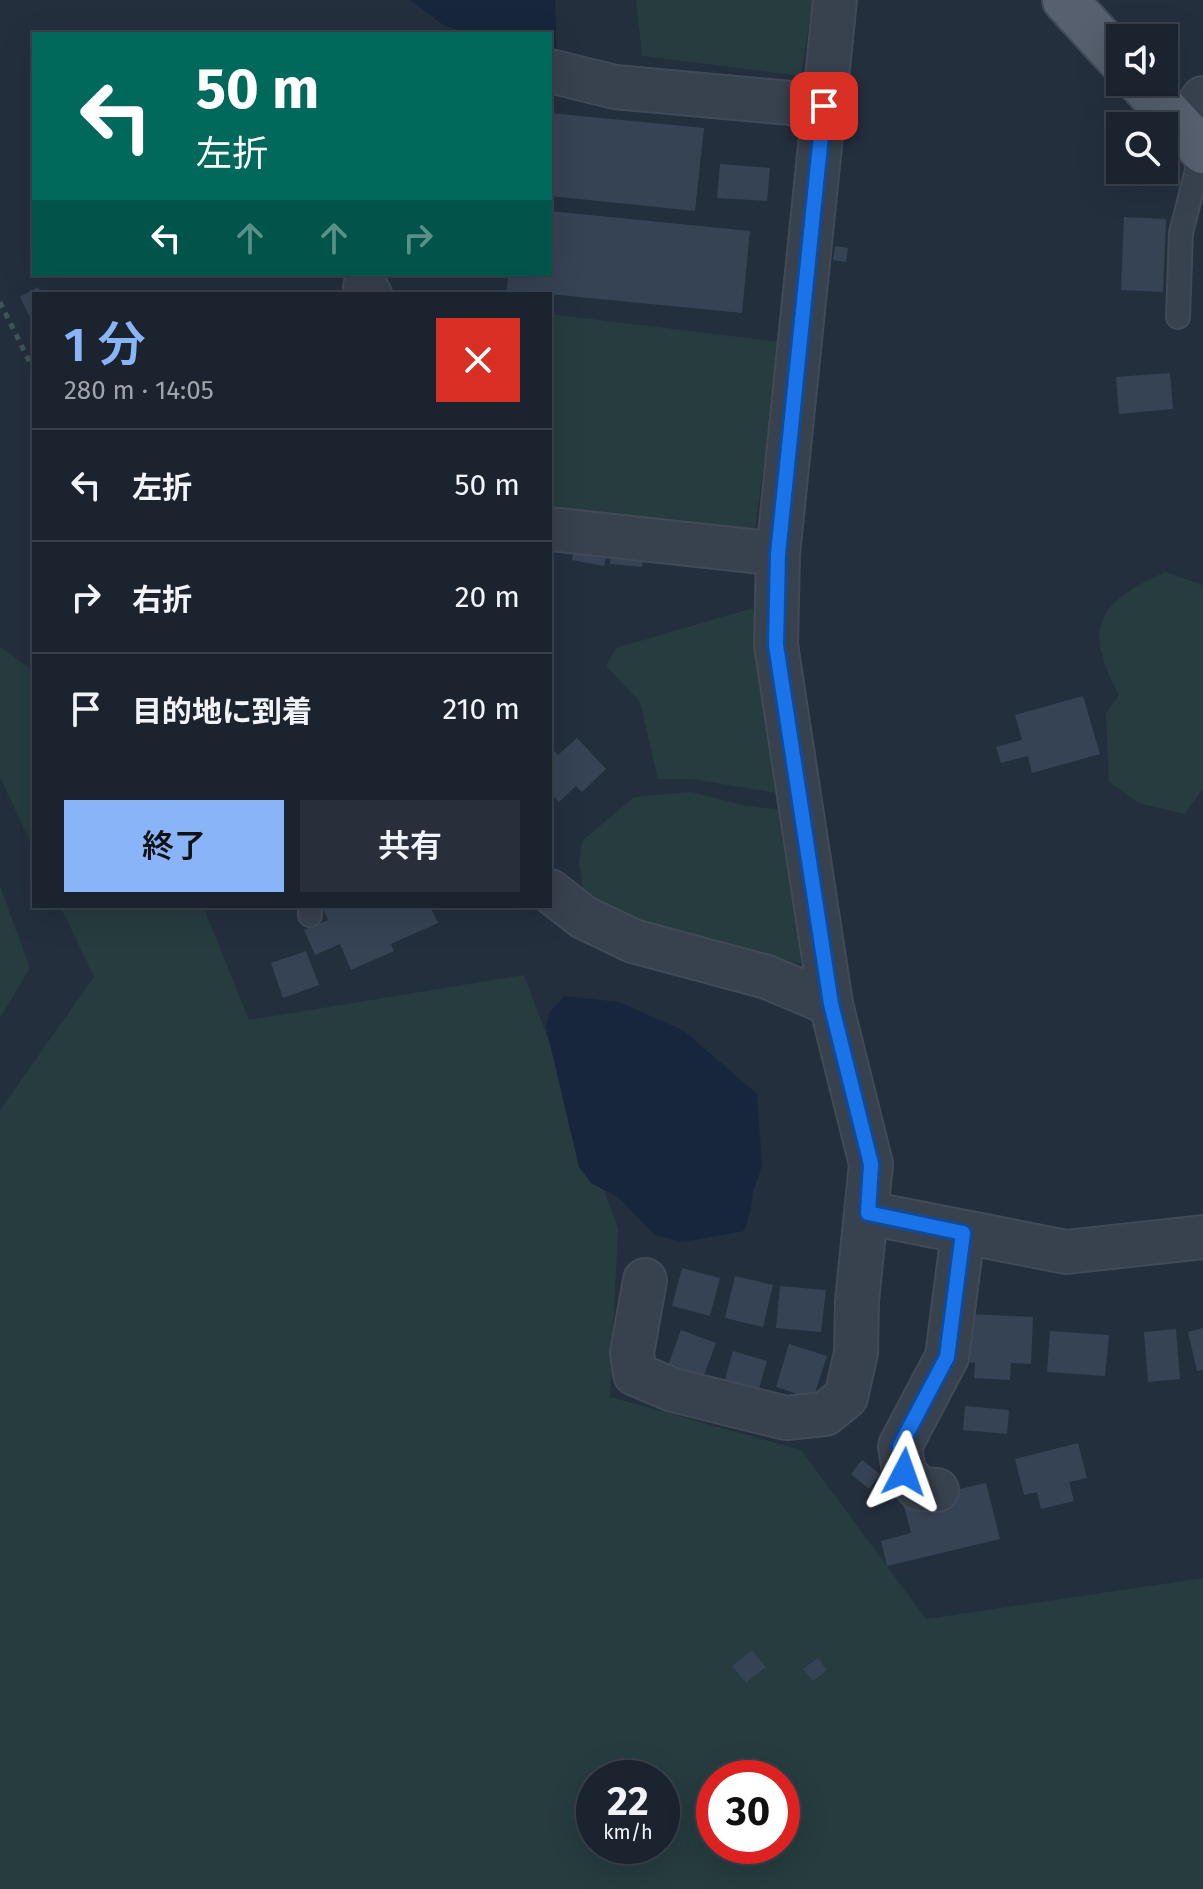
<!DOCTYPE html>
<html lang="ja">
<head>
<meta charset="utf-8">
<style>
	body { margin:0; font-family:"Fira Sans","Noto Sans JP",sans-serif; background:#282f3a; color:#f1f3f6; height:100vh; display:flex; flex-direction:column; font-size:30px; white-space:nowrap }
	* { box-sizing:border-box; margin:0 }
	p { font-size:26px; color:#a0a4aa }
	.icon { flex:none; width:44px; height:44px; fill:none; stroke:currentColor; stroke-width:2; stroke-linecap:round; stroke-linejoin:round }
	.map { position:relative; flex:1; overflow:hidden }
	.panel { position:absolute; left:32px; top:292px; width:520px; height:616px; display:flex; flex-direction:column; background:#1b232e; border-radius:0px; box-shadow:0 8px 32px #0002,0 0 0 2px #39404a }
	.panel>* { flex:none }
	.banner { position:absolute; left:32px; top:32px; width:520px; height:244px; border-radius:0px; box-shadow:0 8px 32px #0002,0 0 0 2px #39404a; background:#00695c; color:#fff; overflow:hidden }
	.fabs { position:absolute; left:1106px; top:24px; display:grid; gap:16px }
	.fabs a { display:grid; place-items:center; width:72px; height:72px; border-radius:0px; background:#1b232e; box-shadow:0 8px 32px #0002,0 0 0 2px #39404a; font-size:40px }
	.speed { position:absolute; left:576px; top:1760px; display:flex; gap:16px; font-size:40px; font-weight:700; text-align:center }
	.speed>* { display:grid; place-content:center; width:104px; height:104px; border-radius:50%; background:#1b232e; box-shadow:0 8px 32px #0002,0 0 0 2px #39404a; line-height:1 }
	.speed small { font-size:20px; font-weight:400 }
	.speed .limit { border:12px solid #d22; background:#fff; color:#111 }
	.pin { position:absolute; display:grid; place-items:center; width:68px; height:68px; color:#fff; margin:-34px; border-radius:16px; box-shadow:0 4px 12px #0006 }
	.me { position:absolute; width:88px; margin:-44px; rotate:4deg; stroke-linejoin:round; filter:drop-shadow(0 0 6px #0008) }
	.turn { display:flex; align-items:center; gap:28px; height:168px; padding:0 32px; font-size:36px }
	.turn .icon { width:104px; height:104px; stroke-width:2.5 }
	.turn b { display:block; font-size:56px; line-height:68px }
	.lanes { display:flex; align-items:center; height:76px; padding:0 32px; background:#0003; justify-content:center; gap:40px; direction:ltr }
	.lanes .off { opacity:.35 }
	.round { display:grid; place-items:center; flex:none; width:84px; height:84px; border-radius:0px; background:#282f3a }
	.overview { display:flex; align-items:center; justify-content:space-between; height:136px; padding:0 32px }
	h1 { font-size:48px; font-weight:600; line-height:60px; color:#8ab4f8 }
	.cta { display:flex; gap:16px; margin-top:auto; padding:16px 32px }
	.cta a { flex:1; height:92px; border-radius:0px; background:#8ab4f8; color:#111; font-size:32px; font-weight:600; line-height:92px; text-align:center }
	.cta a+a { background:#282f3a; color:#f1f3f6 }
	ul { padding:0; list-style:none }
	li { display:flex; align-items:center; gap:24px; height:112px; padding:0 32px; border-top:2px solid #39404a }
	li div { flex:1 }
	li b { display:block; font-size:30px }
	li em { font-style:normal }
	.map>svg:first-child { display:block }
	.green { fill:#263c3f; fill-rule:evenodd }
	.water { fill:#17263c }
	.building { fill:#364354 }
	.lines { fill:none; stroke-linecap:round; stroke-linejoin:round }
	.lane-casing { stroke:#414a57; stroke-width:26 }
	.street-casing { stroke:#414a57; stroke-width:46 }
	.primary-casing { stroke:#414a57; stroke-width:48 }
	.path { stroke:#3f5557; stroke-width:5; stroke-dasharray:6 6; stroke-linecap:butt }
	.lane { stroke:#38414e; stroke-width:22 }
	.street { stroke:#38414e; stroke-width:42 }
	.primary { stroke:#56606e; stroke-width:44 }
	.route-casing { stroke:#114b97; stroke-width:20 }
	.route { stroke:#1a73e8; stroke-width:14 }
</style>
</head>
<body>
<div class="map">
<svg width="1203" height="1889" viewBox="0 0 1203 1889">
	<rect width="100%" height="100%" fill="#242f3e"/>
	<g class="green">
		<polygon points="636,0 813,0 801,76 642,56"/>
		<polygon points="550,314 781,342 754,536 550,518"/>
		<path d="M 1165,572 L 1203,585 L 1203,789 L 1184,814 L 1139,803 L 1109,782 L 1106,713 L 1119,695 C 1082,626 1098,603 1165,572 Z"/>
		<polygon points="753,608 776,793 692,779 658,779 640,702 606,666 616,648"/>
		<polygon points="0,647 34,671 34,850 0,777"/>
		<polygon points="691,792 742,805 782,810 809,949 803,964 633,927 584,894 579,864 582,841 634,797"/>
		<polygon points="0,886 30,968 0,1018"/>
		<path d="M 60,906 L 203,906 L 249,1020 L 524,975 L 618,1228 L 610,1397 L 801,1450 L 926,1619 L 1203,1578 L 1203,1889 L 0,1889 L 0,1110 L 94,977 ZM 594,1778 L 662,1778 L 662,1846 L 594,1846 ZM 714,1778 L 782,1778 L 782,1846 L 714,1846 Z"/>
	</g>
	<g class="water">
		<polygon points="410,0 555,0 557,57 550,55 550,34 473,34 445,26"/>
		<polygon points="565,996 619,1002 684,1031 757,1094 762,1166 753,1191 750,1213 744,1231 682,1242 655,1235 618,1197 591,1183 579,1167 546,1027 550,1011"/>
	</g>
	<g class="building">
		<polygon points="550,113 704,128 695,211 550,196"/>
		<polygon points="720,164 770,168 767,201 717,198"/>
		<polygon points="550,211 750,231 742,313 507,290 508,274 550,274"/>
		<polygon points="1124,217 1166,219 1163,292 1121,290"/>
		<polygon points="835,246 848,248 846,262 833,260"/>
		<polygon points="38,287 42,294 34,294 34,318 31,319 20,297"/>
		<polygon points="1170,373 1173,409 1119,414 1116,377"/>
		<polygon points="575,542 608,548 604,566 572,560"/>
		<polygon points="612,547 643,550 642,567 610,564"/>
		<polygon points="1083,696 1100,754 1032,773 1028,756 1001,763 996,747 1022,740 1015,715"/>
		<polygon points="577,738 606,769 582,792 576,786 559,802 550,793 550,746 558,755"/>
		<polygon points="325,906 430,906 438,923 391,944 394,951 351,970 340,944 315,955 304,930 328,920 322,907"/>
		<polygon points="306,951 319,985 283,998 271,963"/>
		<polygon points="682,1268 720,1278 710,1316 672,1306"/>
		<polygon points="735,1276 773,1285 763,1327 725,1318"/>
		<polygon points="780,1286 826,1290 821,1332 776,1328"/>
		<polygon points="968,1314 1033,1317 1031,1364 1011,1363 1010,1380 974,1378 975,1363 966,1362"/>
		<polygon points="1203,1328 1203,1370 1197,1371 1188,1332"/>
		<polygon points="1176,1329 1180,1379 1148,1382 1144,1332"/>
		<polygon points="681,1330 716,1343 701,1383 666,1371"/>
		<polygon points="1050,1331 1109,1335 1105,1376 1047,1372"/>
		<polygon points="789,1344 827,1356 813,1399 776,1387"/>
		<polygon points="733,1351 767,1361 756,1399 722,1389"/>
		<polygon points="965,1406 1009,1410 1007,1434 963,1430"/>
		<polygon points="1078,1443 1087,1478 1069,1482 1074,1501 1041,1509 1037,1492 1024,1495 1015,1459"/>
		<polygon points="862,1460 880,1474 869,1489 851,1474"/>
		<polygon points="986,1483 1000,1539 887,1566 881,1541 911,1533 903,1502"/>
		<polygon points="752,1650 766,1667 746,1683 732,1666"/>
		<polygon points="818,1658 827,1670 813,1681 803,1669"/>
	</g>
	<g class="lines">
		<g class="lane-casing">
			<g id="lane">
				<polyline points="1178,317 1181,233 1202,150"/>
				<polyline points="310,906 310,915"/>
			</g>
		</g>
		<g class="street-casing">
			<g id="street">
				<polyline points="550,71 615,87 824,106"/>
				<polyline points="1183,129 1203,98"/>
				<polyline points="365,287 370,294"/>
				<polyline points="550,529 778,554"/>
				<polyline points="550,891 583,917 633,941 767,977 831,1004"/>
				<polyline points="868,1213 1066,1252 1203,1237"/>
				<polyline points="645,1280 632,1353 635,1374 673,1390 786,1418 825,1414 846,1397 856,1353 857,1301 871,1164 831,1004 776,645 778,554 835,0"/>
				<polyline points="937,1490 919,1489 904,1472 900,1446 947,1357 963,1233"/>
			</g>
		</g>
		<g class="primary-casing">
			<g id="primary">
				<polyline points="1065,0 1120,60"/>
				<polyline points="1140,82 1203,151"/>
			</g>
		</g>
		<polyline class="path" points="0,302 34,371"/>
		<use href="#lane" class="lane"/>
		<use href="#street" class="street"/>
		<use href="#primary" class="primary"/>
	</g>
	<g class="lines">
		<g class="route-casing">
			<polyline id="route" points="824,106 778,554 776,645 831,1004 871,1164 868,1213 963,1233 947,1357 900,1446 904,1472"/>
		</g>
		<use href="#route" class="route"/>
	</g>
</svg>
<div class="fabs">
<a><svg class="icon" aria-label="sound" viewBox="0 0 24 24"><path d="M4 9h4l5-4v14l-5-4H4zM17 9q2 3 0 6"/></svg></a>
<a><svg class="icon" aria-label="search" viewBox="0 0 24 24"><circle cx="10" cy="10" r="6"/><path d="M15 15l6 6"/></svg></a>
</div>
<div class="speed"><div>22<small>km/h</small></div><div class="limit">30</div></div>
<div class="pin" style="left:824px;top:106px;background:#d93025"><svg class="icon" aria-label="arrive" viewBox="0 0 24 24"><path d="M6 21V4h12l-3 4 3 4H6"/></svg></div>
<svg class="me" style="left:904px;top:1472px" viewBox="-20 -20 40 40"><path d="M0-17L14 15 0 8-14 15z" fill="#1a73e8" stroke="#fff" stroke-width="4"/></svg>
<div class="banner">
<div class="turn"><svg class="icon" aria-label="left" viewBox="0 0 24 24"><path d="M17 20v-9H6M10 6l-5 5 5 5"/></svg><div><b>50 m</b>左折</div></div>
<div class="lanes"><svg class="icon" aria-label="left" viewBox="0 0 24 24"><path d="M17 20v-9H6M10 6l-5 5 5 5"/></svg><svg class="icon off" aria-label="ahead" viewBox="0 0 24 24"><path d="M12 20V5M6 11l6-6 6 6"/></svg><svg class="icon off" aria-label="ahead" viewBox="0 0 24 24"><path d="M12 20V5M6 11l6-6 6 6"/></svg><svg class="icon off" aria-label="right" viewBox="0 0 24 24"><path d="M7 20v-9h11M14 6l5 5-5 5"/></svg></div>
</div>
<section class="panel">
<div class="overview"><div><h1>1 分</h1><p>280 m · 14:05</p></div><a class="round" style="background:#d93025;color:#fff"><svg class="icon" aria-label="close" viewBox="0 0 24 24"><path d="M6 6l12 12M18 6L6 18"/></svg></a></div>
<ul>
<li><svg class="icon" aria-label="left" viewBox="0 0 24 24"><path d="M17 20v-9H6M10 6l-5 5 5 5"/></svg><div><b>左折</b></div><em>50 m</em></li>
<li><svg class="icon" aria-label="right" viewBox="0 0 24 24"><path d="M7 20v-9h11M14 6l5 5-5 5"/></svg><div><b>右折</b></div><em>20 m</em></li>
<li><svg class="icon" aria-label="arrive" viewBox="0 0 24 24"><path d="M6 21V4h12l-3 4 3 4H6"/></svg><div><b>目的地に到着</b></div><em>210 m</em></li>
</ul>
<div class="cta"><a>終了</a><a>共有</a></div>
</section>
</div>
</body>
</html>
